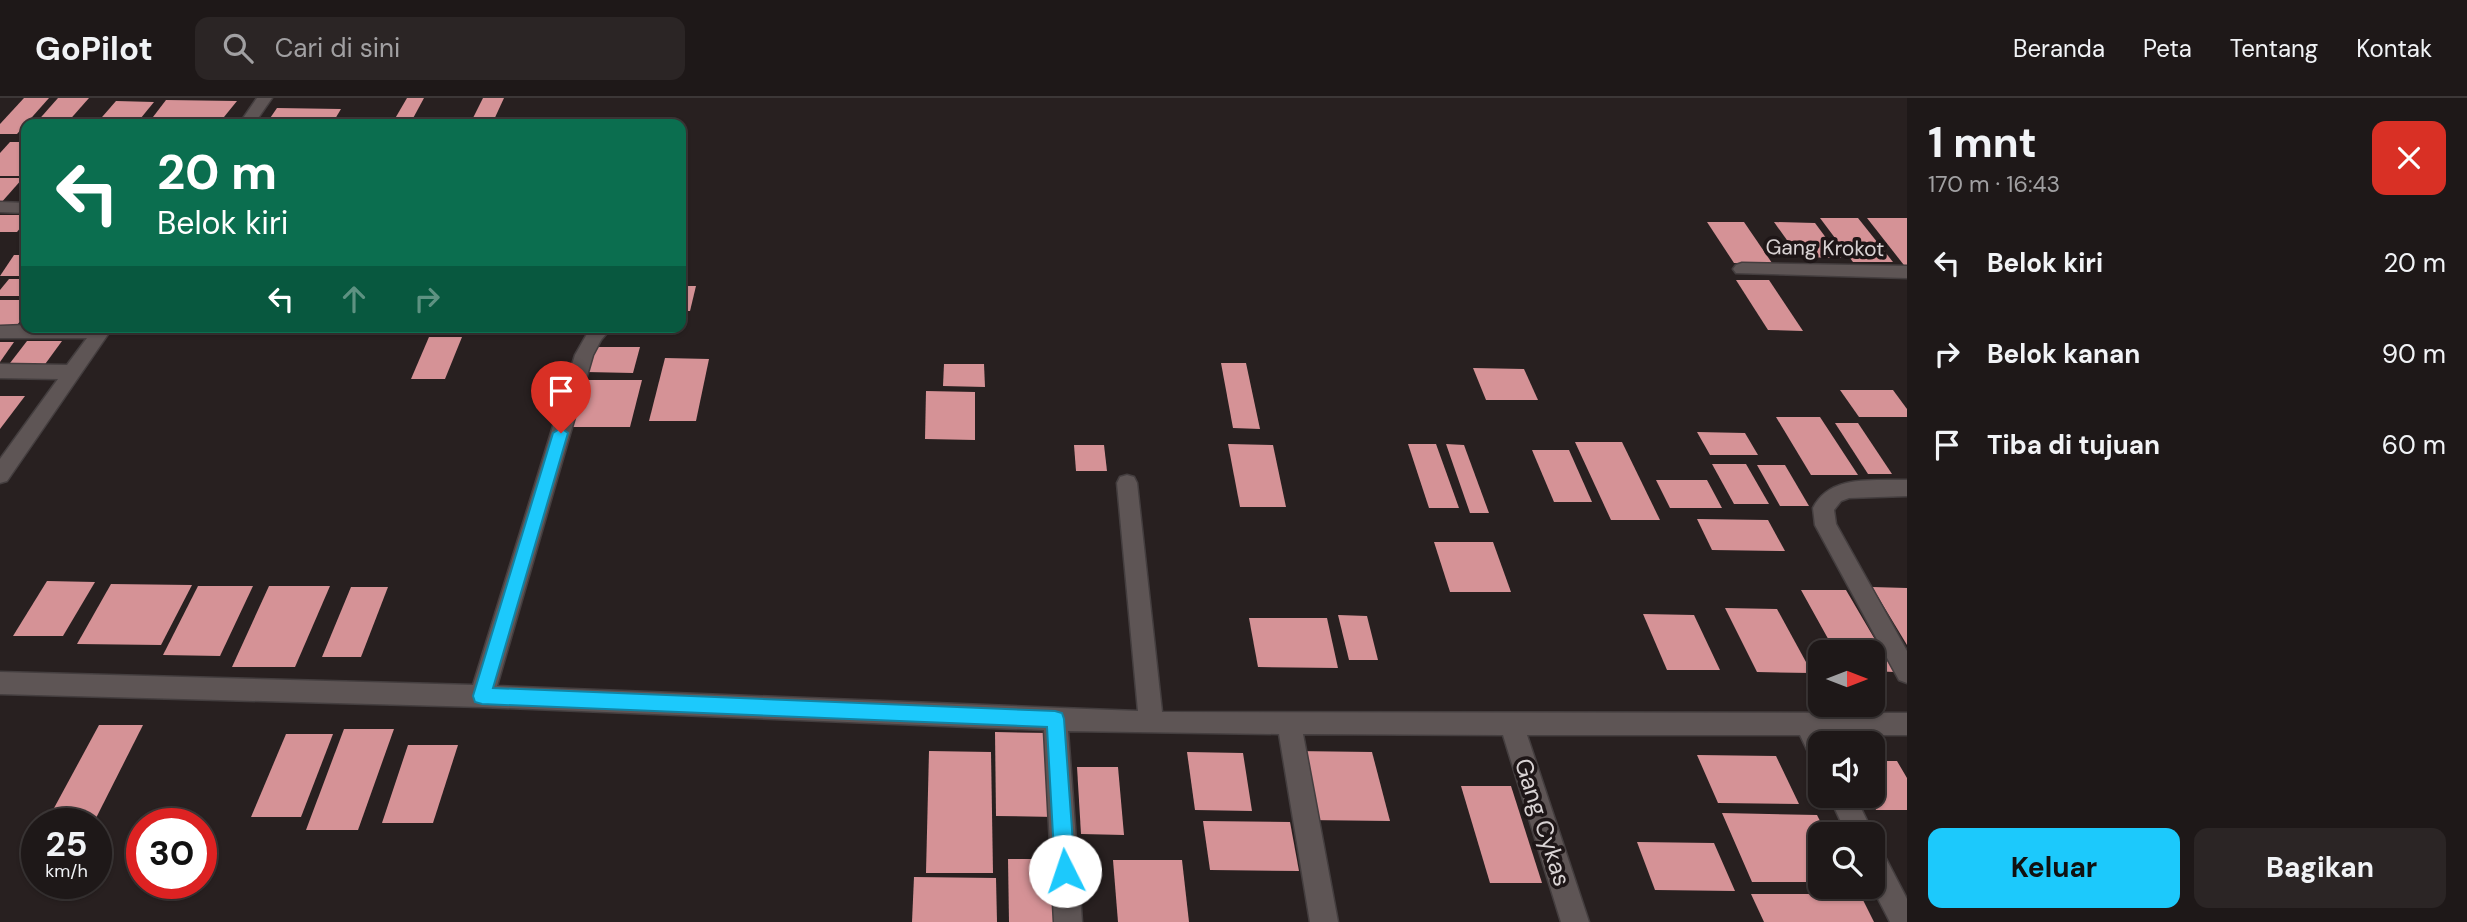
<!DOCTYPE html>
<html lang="id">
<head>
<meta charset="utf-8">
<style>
	body { margin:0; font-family:"DM Sans",sans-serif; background:#2b2525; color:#f1f3f6; height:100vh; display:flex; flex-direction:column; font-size:26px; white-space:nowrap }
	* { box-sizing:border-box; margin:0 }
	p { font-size:23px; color:#a1a0a2 }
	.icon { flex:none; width:38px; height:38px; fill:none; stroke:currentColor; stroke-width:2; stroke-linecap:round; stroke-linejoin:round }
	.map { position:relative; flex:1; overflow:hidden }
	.details { display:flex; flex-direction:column; background:#1e1818; width:560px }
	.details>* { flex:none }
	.top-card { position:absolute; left:21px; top:21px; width:665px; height:214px; border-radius:14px; box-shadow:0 2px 5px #0004,0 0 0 2px #3c3737; background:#0b6e4f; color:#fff; overflow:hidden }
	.needle { width:46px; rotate:90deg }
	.controls { position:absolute; left:1808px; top:542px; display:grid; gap:14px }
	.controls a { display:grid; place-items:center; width:77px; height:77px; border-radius:14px; background:#1e1818; box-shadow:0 2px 5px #0004,0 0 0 2px #3c3737; font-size:35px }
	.speed { position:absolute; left:21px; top:710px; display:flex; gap:14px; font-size:35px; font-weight:700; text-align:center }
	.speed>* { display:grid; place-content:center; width:91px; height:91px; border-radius:50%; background:#1e1818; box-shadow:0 2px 5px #0004,0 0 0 2px #3c3737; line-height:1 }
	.speed small { font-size:18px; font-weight:400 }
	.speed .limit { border:10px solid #d22; background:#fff; color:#111 }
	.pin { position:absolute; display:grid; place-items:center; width:60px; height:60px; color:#fff; margin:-72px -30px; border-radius:50% 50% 50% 0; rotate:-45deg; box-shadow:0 0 7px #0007 }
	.pin .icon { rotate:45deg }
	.me { position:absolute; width:77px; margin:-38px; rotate:356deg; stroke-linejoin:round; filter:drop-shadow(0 0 5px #0008) }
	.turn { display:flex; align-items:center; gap:24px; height:147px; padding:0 21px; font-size:32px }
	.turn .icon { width:91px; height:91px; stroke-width:2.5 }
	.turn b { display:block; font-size:49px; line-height:60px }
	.lanes { display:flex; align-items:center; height:66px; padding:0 21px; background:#0003; justify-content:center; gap:35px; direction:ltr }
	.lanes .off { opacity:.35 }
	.round { display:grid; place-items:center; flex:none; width:74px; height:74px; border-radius:14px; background:#2b2525 }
	.headline { display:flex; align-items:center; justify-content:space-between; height:119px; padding:0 21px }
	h1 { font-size:42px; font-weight:700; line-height:52px }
	.primary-button { display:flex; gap:14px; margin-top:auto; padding:14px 21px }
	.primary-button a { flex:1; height:80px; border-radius:14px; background:#1cc9fc; color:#111; font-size:28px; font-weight:700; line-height:80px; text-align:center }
	.primary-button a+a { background:#2b2525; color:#f1f3f6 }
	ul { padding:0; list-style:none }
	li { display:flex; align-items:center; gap:21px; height:91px; padding:0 21px }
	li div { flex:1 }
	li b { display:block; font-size:26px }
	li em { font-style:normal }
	header { display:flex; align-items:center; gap:42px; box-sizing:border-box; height:98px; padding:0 35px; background:#1e1818; border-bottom:2px solid #3c3737 }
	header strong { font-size:33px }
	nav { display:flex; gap:38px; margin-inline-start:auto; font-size:24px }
	.search { width:490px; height:63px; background:#2b2525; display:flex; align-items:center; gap:18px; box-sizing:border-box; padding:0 24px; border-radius:14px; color:#a1a0a2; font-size:26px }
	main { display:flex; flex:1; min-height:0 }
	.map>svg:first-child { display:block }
	.building { fill:#d59296 }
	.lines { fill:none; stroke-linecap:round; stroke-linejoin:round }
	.street-casing { stroke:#443e3f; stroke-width:3 }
	.street { fill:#5e5555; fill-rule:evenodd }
	.route { fill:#1cc9fc; stroke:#1283a4; stroke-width:2 }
	.labels { text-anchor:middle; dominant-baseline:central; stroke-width:7; stroke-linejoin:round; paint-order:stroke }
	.street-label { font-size:21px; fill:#d9d3d4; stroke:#1e1617 }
	.near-street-label { font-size:24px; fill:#d9d3d4; stroke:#1e1617 }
</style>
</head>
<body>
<header>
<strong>GoPilot</strong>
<div class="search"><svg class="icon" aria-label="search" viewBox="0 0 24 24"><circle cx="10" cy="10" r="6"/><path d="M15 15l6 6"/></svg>Cari di sini</div>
<nav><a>Beranda</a><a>Peta</a><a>Tentang</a><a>Kontak</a></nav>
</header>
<main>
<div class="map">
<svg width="1907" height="824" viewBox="0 0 1907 824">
	<rect width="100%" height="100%" fill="#282020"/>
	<g class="building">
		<polygon points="24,0 49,0 17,36 0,36 0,26"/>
		<polygon points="58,0 89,0 66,26 35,26"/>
		<polygon points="407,0 424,0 411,24 393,24"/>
		<polygon points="483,0 504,0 492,26 470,26"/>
		<polygon points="166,2 237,3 224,19 153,19"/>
		<polygon points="116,3 154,4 136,26 96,26"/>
		<polygon points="277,10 341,11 332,26 266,26"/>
		<polygon points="10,44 26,44 26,74 23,78 0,78 0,55"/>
		<polygon points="0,80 23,80 0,106"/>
		<polygon points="0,117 26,117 26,123 17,134 0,134"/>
		<polygon points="1820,120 1858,120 1893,164 1853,164"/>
		<polygon points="1867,120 1907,120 1907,171"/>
		<polygon points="1707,124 1744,124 1772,165 1734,165"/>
		<polygon points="1774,124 1815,125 1841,160 1799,159"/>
		<polygon points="14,157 26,157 26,178 0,178"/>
		<polygon points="9,181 26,181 26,198 0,198 0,192"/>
		<polygon points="1736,182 1769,182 1803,233 1768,232"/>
		<polygon points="681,188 696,188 690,213 681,213"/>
		<polygon points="0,202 26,202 26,215 15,230 0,230"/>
		<polygon points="429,239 462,239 445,281 411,281"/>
		<polygon points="27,243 62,243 43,269 7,269"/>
		<polygon points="0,244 14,244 0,264"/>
		<polygon points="594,249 640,249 633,275 586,274"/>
		<polygon points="665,260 709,261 696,323 649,323"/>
		<polygon points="1221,265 1246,265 1260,331 1233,330"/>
		<polygon points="944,266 984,266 985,289 943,288"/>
		<polygon points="1473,270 1524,271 1538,302 1486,302"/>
		<polygon points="582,282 642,282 630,329 567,329"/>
		<polygon points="1840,292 1893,292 1907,311 1907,319 1859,319"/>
		<polygon points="926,293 975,294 975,342 925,341"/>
		<polygon points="0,298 25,298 0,331"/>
		<polygon points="1776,319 1820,319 1858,377 1811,377"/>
		<polygon points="1835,325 1858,325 1892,376 1868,376"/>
		<polygon points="1697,334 1745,335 1758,357 1710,357"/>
		<polygon points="1575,344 1622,344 1660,422 1611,422"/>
		<polygon points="1228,346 1273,347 1286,409 1240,409"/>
		<polygon points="1408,346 1436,346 1459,410 1429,410"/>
		<polygon points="1446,346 1464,347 1489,415 1470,415"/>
		<polygon points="1074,347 1104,347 1107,373 1076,373"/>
		<polygon points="1532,352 1569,352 1592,404 1554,404"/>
		<polygon points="1712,366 1746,366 1769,406 1734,406"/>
		<polygon points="1757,367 1785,367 1809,408 1780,408"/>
		<polygon points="1656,382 1707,382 1722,410 1670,410"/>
		<polygon points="1697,421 1768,422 1785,453 1712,452"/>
		<polygon points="1434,444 1493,444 1511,494 1450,494"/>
		<polygon points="47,483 95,484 63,538 13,538"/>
		<polygon points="111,486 192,487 161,547 77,546"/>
		<polygon points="198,488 253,488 220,558 163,557"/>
		<polygon points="269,488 330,488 295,569 232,569"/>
		<polygon points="351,489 388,489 361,559 322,559"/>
		<polygon points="1872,489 1907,490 1907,547"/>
		<polygon points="1801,492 1846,492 1894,574 1872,573 1872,555 1836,555"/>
		<polygon points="1725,510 1777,511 1812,575 1757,574"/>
		<polygon points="1643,516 1694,517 1720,572 1667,572"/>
		<polygon points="1338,517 1367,518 1378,562 1349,562"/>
		<polygon points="1249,520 1327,520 1338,570 1258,569"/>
		<polygon points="99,627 143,627 94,724 47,723"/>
		<polygon points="344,631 394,631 358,732 306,732"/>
		<polygon points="995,634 1050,635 1055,719 996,718"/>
		<polygon points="286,636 333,636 301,719 251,719"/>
		<polygon points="408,647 458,647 433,725 382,725"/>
		<polygon points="929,653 991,654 993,775 926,775"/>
		<polygon points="1294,653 1372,654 1390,723 1307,722"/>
		<polygon points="1187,654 1243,655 1252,713 1195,712"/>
		<polygon points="1697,657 1776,658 1799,706 1718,705"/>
		<polygon points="1872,663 1897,663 1907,680 1907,712 1876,712 1869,698 1872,698"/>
		<polygon points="1077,669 1118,669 1124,737 1081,736"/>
		<polygon points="1461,688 1511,688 1542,785 1490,785"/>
		<polygon points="1722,715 1817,717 1827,737 1820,737 1820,784 1752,784"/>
		<polygon points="1203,723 1290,724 1299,773 1210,772"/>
		<polygon points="1637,744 1714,745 1735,793 1655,792"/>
		<polygon points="1008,761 1056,761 1060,824 1009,824"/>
		<polygon points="1113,762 1182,762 1189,824 1118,824"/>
		<polygon points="914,779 996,780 997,824 912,824"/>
		<polygon points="1751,796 1860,796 1874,824 1764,824"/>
	</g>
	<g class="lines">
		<g class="street-casing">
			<g id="street">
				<polygon points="257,0 272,0 254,26 239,26"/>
				<polygon points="0,104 26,105 26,115 0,114"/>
				<polygon points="1742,165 1907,168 1907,180 1736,175 1733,171 1736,167"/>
				<polygon points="26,227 113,229 7,383 0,385 0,361 58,281 0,280 0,266 67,267 87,240 0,240 0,228"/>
				<polygon points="591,229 612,229 601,242 593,257 497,588 1138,613 1117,385 1120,379 1127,377 1134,379 1137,385 1162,614 1907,615 1907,637 1825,637 1830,646 1820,646 1820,663 1811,660 1800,637 1527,637 1589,824 1561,824 1503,637 1303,636 1338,824 1310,824 1279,636 1068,633 1082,824 1054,824 1044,632 482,609 0,596 0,574 473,587 575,257"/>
				<path d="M 1907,382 L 1907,398 L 1849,400 L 1841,403 L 1834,412 L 1836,426 L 1907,553 L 1907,585 L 1899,582 L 1815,427 L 1813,410 C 1830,376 1874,383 1907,382 Z"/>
				<polygon points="1829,698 1855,698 1874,737 1872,740 1872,737 1847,737"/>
				<polygon points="1872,747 1881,751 1907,801 1907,824 1890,824 1872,789"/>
			</g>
		</g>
		<use href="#street" class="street"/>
	</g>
	<polygon class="route" points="561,330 568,335 493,590 1055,613 1062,615 1064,621 1075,773 1072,780 1065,783 1058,780 1055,773 1047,629 482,606 475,604 473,598 553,335"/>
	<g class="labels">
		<g class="street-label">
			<text transform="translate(1825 150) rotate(1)">Gang Krokot</text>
		</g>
		<g class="near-street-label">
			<text transform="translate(1543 724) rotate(72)">Gang Cykas</text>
		</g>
	</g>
</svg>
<div class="controls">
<a><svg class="needle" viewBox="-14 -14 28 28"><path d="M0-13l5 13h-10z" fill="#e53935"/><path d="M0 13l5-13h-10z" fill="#a1a0a2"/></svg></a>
<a><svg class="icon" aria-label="sound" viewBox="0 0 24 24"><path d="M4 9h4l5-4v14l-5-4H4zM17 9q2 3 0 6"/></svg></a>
<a><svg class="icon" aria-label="search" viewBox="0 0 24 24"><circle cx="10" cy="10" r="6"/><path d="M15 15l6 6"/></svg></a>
</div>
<div class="speed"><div>25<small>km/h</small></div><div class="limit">30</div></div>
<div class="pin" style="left:561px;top:335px;background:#d93025"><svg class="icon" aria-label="arrive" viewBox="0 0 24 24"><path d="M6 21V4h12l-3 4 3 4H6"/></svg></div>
<svg class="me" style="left:1065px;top:773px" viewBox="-20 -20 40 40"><circle r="19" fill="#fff"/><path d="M0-13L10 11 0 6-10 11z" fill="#1cc9fc"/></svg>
<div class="top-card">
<div class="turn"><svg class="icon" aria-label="left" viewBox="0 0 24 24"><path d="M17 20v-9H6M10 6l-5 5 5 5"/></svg><div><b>20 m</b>Belok kiri</div></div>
<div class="lanes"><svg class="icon" aria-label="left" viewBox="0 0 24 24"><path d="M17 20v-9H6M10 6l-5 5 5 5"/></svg><svg class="icon off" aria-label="ahead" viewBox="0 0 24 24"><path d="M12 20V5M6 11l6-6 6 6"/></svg><svg class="icon off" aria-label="right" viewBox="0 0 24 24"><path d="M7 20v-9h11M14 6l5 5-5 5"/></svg></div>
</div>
</div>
<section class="details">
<div class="headline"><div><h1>1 mnt</h1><p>170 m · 16:43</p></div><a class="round" style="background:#d93025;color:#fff"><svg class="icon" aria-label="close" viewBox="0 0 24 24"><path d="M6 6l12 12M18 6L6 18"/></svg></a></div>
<ul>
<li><svg class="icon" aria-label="left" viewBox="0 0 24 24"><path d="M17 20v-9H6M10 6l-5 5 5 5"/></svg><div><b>Belok kiri</b></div><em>20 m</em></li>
<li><svg class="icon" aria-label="right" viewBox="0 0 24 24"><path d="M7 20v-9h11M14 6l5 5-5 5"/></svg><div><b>Belok kanan</b></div><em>90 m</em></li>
<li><svg class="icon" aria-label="arrive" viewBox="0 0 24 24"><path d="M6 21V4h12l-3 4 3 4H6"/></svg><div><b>Tiba di tujuan</b></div><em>60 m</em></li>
</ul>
<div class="primary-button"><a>Keluar</a><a>Bagikan</a></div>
</section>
</main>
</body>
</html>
